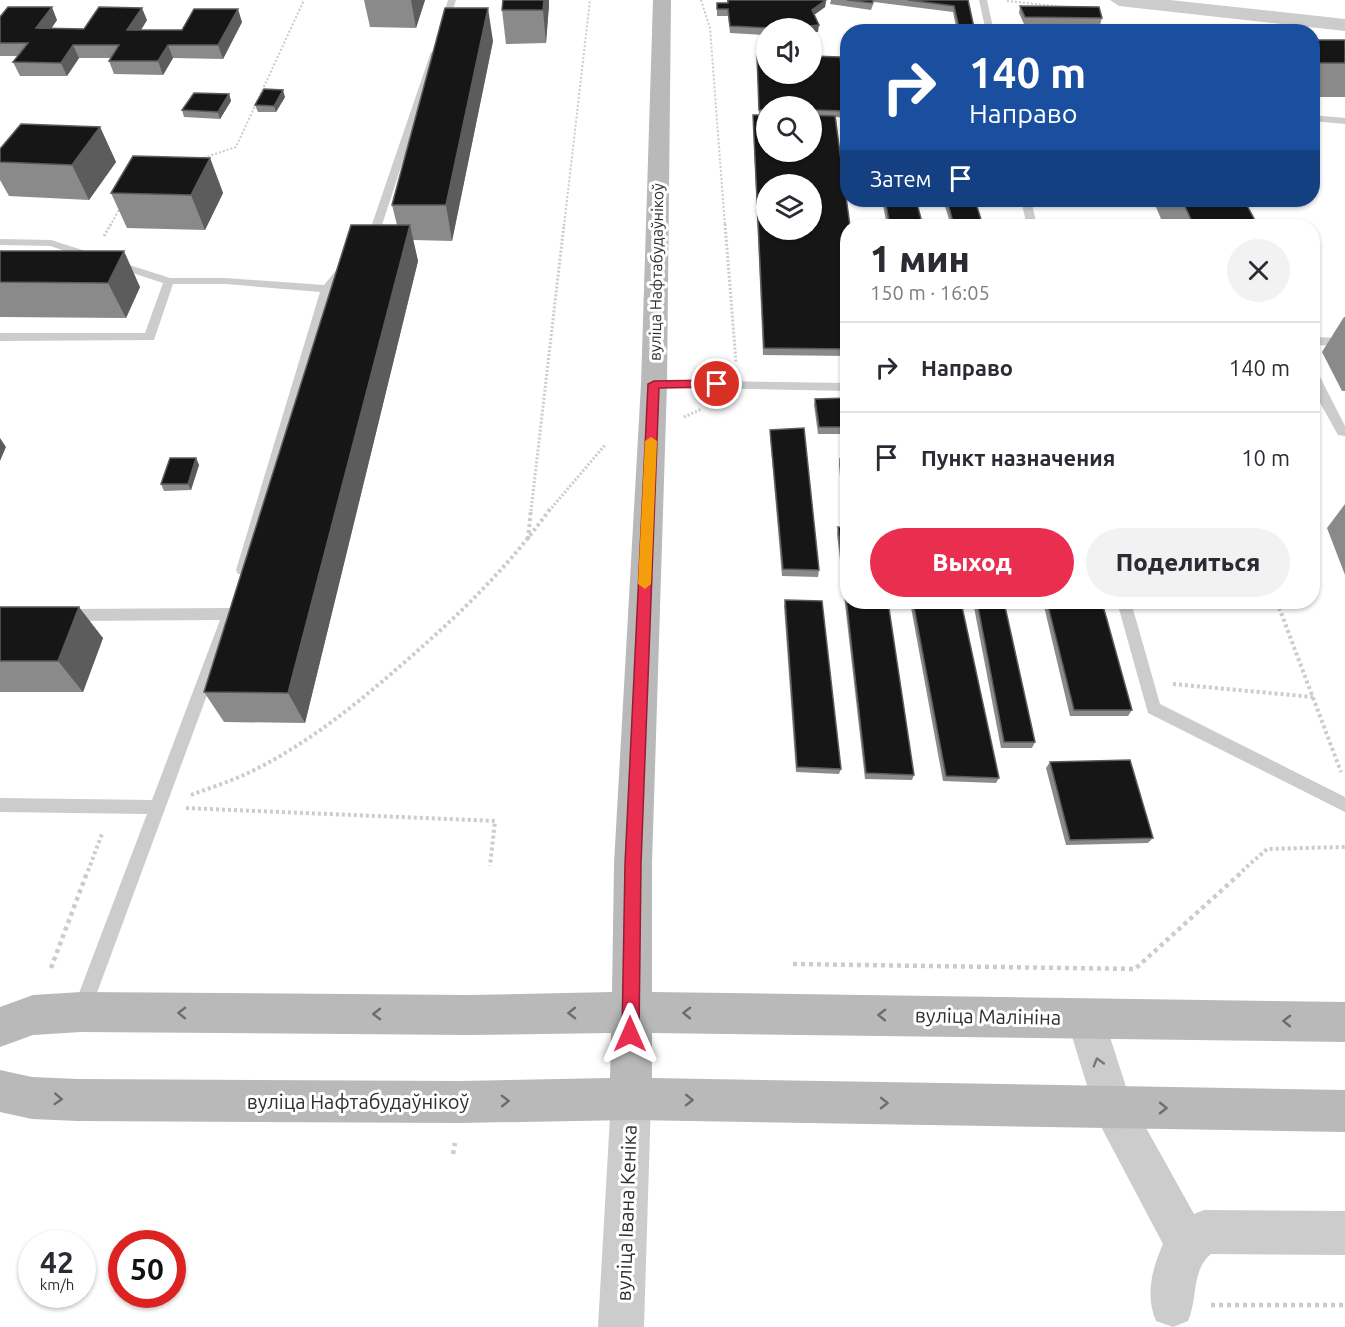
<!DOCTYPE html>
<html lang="ru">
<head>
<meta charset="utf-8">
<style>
	body { margin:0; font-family:Ubuntu,sans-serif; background:#f2f2f3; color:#2b2b33; height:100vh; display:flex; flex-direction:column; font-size:22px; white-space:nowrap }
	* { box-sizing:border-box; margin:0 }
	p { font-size:20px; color:#7c7c81 }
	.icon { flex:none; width:33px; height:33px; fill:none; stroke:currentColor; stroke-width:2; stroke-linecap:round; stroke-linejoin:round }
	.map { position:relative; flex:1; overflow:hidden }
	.panel { position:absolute; left:840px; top:219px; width:480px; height:390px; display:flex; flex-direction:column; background:#fff; border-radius:24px; box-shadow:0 2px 4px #0004 }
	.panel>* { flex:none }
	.guide { position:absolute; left:840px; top:24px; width:480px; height:183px; border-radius:24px; box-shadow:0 2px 4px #0004; background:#1a4fa0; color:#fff; overflow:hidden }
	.fabs { position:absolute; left:756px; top:18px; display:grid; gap:12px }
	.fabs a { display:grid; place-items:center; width:66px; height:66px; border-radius:50%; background:#fff; box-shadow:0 2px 4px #0004; font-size:30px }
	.speed { position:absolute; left:18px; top:1230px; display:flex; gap:12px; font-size:30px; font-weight:700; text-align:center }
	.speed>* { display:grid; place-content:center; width:78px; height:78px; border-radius:50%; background:#fff; box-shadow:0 2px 4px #0004; line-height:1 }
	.speed small { font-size:15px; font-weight:400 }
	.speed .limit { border:9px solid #d22; background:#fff; color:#111 }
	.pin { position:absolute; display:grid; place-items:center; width:51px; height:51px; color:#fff; margin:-26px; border:3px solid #fff; border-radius:50%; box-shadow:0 2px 6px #0007 }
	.me { position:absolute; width:66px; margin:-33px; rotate:0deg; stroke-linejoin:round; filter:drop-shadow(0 0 4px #0008) }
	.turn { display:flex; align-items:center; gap:21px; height:126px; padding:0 30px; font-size:27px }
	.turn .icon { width:78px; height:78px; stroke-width:2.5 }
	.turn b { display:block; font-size:42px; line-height:51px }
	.then { display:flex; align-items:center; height:57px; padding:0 30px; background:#0003; gap:12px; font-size:22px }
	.round { display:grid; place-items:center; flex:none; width:63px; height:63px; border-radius:32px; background:#f2f2f3 }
	.head { display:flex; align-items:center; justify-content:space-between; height:102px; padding:0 30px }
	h1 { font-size:36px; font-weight:800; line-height:45px }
	.button { display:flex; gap:12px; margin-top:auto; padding:12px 30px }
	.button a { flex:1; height:69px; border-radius:36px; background:#e92e4f; color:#fff; font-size:24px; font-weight:800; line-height:69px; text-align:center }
	.button a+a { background:#f2f2f3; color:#2b2b33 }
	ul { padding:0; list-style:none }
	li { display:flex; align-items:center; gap:18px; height:90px; padding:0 30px; border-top:2px solid #e1e1e2 }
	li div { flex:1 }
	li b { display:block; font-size:22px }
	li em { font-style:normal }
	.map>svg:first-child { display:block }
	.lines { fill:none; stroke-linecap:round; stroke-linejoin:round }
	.path-far3 { stroke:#ccc; stroke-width:2; stroke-dasharray:2 2; stroke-linecap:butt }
	.path-far2 { stroke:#ccc; stroke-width:3; stroke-dasharray:2 2; stroke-linecap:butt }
	.path-far1 { stroke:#ccc; stroke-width:4; stroke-dasharray:3 3; stroke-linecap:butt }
	.path { stroke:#ccc; stroke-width:4.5; stroke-dasharray:4 4; stroke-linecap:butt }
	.service { fill:#ccc; fill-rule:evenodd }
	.minor { fill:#ccc; fill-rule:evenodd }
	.tertiary { fill:#ccc; fill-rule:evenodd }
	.secondary { fill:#b9b9b9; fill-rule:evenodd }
	.wall { fill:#8a8a8a; fill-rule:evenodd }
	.shaded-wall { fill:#5c5c5c }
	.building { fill:#161616; stroke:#5c5c5c; stroke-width:1.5; fill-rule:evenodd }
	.oneway { stroke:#6d6d6d }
	.oneway2 { stroke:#767676 }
	.route { fill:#e92e4f; stroke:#971e33; stroke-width:1.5 }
	.slow { fill:#f59e0b }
	.labels { text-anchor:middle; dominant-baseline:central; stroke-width:6; stroke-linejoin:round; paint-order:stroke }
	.street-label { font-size:16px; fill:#2f2f2f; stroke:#fff }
	.near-street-label { font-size:20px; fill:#2f2f2f; stroke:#fff }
</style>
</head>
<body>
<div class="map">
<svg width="1345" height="1327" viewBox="0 0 1345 1327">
	<rect width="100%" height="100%" fill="#fff"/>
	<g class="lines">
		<g class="path-far3">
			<polyline points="701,0 710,28 725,226"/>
			<polyline points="1007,1 1074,8"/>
			<polyline points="200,159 236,147 304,0"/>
			<polyline points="110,226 121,206"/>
			<polyline points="564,226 590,0"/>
		</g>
		<g class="path-far2">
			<polyline points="725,224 736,362"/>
			<polyline points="104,236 111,224"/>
			<polyline points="684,417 702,409"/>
			<polyline points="531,511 564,224"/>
			<polyline points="549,511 605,445"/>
		</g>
		<g class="path-far1">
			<polyline points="528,539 531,509"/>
			<polyline points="1277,602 1341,772"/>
			<polyline points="1173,684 1313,697"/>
			<path d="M 191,795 C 209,788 229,782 246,774 C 303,747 352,708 399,667 C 455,619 507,569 550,509"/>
			<polyline points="186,808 495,821 490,866"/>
			<polyline points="88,871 102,834"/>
			<polyline points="1242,871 1267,849 1345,847"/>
		</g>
		<g class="path">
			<polyline points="793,964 1135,969 1244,870"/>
			<polyline points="51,968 88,870"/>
			<polyline points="453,1154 455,1143"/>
			<polyline points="1211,1305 1345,1305"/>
		</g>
		<g class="service">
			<polygon points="448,0 456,0 448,26 444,29 440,26"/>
			<polygon points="979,0 987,0 994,32 986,32"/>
			<polygon points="431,52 438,54 380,231 370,244 362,244 361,242 370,230"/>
			<polygon points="1312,115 1345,118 1345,124 1312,121"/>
			<polygon points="1021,200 1031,200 1037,226 1027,226"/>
			<polygon points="0,239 51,240 170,278 225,278 324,285 342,263 350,263 352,265 332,290 248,574 238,574 236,570 320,292 225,284 173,284 154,340 0,341 0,333 145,333 163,283 50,246 0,245"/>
			<polygon points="1312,337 1345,338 1345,346 1312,345"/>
			<polygon points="1312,369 1318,373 1345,426 1345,436 1338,435 1319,401 1312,401 1312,393 1315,393"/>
			<polygon points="654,380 848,383 848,391 650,387 650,381"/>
			<polygon points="1117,602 1131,602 1160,704 1345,797 1345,812 1148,713"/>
			<polygon points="230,608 237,614 91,1009 89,1016 82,1018 75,1016 73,1009 147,814 0,812 0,798 152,800 220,620 68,621 61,615 68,609"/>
		</g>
		<g class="minor">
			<path d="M 1085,998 L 1099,1003 L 1130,1099 L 1194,1214 L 1204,1210 L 1345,1211 L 1345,1255 L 1211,1254 C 1191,1271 1198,1298 1188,1321 L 1173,1327 L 1156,1321 C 1145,1295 1152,1269 1163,1244 L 1098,1121 L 1066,1017 L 1071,1003 Z"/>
			<polygon points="631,1079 645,1085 651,1099 644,1327 598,1327 611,1099 617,1085"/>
		</g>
		<polygon class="tertiary" points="1110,0 1170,0 1345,19 1345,31 1119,6"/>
		<polygon class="secondary" points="653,0 671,0 667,384 652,864 652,992 1345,1002 1345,1042 652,1033 652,1078 1345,1090 1345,1132 631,1120 460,1123 78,1121 32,1119 0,1112 0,1070 32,1077 78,1079 460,1081 610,1078 611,1033 468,1035 81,1032 33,1035 0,1047 0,1007 33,995 81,992 468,995 612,992 614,864 641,384"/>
	</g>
	<g class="wall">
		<polygon points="364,0 425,0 416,28 370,27"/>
		<polygon points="503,0 549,0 549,5 546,43 506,44 502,10"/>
		<polygon points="727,0 826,0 825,7 814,15 818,32 812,28 766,28 766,35 730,33 728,16 717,16 717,3 727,3"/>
		<polygon points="831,0 968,0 975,32 957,32 953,12 874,2 871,10 830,4"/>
		<polygon points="1020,6 1102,18 1100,25 1024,24 1019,13"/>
		<polygon points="0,17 57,20 51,29 84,29 147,20 141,30 182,30 242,22 223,59 173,58 163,75 114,74 109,61 111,58 79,58 67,76 20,76 13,62 18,56 0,56"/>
		<rect x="1312" y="40" width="33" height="57"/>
		<polygon points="493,41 452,241 413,240 418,261 305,723 224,722 204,692 397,225 392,205"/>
		<path d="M 757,56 L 847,111 L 846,118 L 836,117 L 848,226 L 848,356 L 763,355 L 753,121 L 753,115 L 759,115 ZM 766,106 L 812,106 L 812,152 L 766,152 Z"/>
		<polygon points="229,94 231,101 220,119 184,117 182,110"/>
		<polygon points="285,97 276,112 258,112 255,105"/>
		<polygon points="100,127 116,162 89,200 9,196 0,180 0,149"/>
		<polygon points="210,158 223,193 205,230 127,228 111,193"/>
		<polygon points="882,200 916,200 923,226 887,226"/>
		<polygon points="943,200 975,200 983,226 951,226"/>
		<polygon points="1153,200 1244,200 1258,226 1164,226"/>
		<polygon points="0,251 140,287 126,318 0,317"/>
		<polygon points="1344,317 1345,317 1345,391 1342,391 1322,352"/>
		<polygon points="848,398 848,434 818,434 814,405 815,399"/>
		<polygon points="770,430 819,570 818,577 782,576 770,437"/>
		<polygon points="196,458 199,465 191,490 164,491 161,484"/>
		<polygon points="840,459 848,459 848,514 843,512 839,465"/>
		<polygon points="1345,504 1345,575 1327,528"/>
		<polygon points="838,527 914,775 912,780 865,779 837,534"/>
		<polygon points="785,600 841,769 839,774 796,772 784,606"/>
		<polygon points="910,602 961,602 999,778 996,783 943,781"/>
		<polygon points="973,602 1004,602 1035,742 1032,748 1001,748"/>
		<polygon points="1043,602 1102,602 1132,710 1128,716 1070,716"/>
		<polygon points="0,607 103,638 83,692 0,692"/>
		<polygon points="1050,762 1153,838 1148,843 1066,845 1046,768"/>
	</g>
	<g class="shaded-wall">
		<polygon points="411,0 425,0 416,28"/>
		<polygon points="544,0 549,0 549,5 546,43 543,10"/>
		<polygon points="826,0 825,7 811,17 812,10"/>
		<polygon points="52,7 57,20 42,42 36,28"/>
		<polygon points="142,8 147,20 133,43 127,30"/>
		<polygon points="488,8 493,41 452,241 446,205"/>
		<polygon points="238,9 242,22 223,59 218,45"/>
		<polygon points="819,25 818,32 812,32 812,28 791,28"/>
		<polygon points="73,45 79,58 67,76 61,63"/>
		<polygon points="168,45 173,58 163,75 158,61"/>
		<polygon points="283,90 285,97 276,112 274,106"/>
		<polygon points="229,94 231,101 220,119 218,112"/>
		<polygon points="100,127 116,162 89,200 72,165"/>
		<polygon points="210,158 223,193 205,230 191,195"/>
		<polygon points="410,225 418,261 305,723 288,693"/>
		<polygon points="124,251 140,287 126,318 108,283"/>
		<polygon points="0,438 6,447 0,461"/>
		<polygon points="196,458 199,465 191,490 188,484"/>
		<polygon points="79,607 103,638 83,692 58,661"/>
	</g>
	<g class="building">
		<polygon points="503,0 544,0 543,10 502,10"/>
		<polygon points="728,0 826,0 812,10 819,25 791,28 771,28 730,26 728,9 717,9 717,3 728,3"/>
		<polygon points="847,0 873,0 872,3"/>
		<polygon points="908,0 968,0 975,32 960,32 954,6"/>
		<polygon points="1020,6 1099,7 1102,18 1025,17"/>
		<polygon points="8,7 52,7 36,28 84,29 99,7 142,8 127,30 182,30 194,9 238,9 218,45 168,45 158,61 109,61 119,45 73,45 61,63 13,62 28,43 0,43 0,17"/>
		<polygon points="445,8 488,8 446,205 392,205"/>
		<polygon points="1291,29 1293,32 1128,32 1127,30"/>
		<rect x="866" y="30" width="80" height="2"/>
		<polygon points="1312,40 1345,40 1345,63 1317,63 1312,56"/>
		<polygon points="757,56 766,56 766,74 812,74 812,56 840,57 847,111 812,110 812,106 766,106 766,110 759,110"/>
		<polygon points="264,89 283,90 274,106 255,105"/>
		<polygon points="194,93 229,94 218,112 182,110"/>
		<path d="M 753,115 L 766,115 L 766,152 L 812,152 L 812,115 L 835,116 L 850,226 L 848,226 L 848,349 L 764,348 ZM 766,184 L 812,184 L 812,230 L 766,230 Z"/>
		<polygon points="21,124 100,127 72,165 0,162 0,149"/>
		<polygon points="133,156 210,158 191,195 111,193"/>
		<polygon points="885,200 916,200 923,226 890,226"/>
		<polygon points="947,200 975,200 983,226 954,226"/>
		<polygon points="1182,200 1244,200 1258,226 1194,226"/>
		<polygon points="351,225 410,225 288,693 204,692"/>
		<polygon points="0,251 124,251 108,283 0,282"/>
		<polygon points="848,398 848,427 819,427 815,399"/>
		<polygon points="804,428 819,570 783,569 770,430"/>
		<polygon points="170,458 196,458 188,484 161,484"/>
		<polygon points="840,459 848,459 848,507 844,505"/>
		<polygon points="838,527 848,529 848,602 888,602 914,775 866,773"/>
		<polygon points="785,600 822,601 841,769 797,767"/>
		<polygon points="913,602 961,602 999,778 946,776"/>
		<polygon points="977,602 1004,602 1035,742 1004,742"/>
		<polygon points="1047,602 1102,602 1132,710 1074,710"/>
		<polygon points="0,607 79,607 58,661 0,661"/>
		<polygon points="1130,760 1153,838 1070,840 1050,762"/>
	</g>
	<defs><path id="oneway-chevron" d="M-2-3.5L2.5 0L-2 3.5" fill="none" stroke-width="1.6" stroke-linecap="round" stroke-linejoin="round" transform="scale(1.5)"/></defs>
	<g class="oneway">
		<use href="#oneway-chevron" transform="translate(182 1013) rotate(-179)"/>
		<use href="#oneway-chevron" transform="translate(572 1013) rotate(179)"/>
		<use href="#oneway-chevron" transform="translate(687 1013) rotate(-179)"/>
		<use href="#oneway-chevron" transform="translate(377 1014) rotate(-180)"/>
		<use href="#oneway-chevron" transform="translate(882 1015) rotate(-179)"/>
		<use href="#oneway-chevron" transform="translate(1287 1021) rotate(-179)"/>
		<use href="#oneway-chevron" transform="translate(58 1099) rotate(3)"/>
		<use href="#oneway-chevron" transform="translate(689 1100) rotate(1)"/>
		<use href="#oneway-chevron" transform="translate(505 1101) rotate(-1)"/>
		<use href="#oneway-chevron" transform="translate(884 1103) rotate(1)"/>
		<use href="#oneway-chevron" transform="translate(1163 1108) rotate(1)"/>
	</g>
	<use class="oneway2" href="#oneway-chevron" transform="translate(1098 1062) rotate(-106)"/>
	<polygon class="route" points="717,380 723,384 721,387 659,388 641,864 639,1034 636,1040 630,1042 624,1040 622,1034 625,864 648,384 654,381"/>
	<polygon class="slow" points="651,437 657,441 651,584 645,589 638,584 645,441"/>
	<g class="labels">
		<g class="street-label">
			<text transform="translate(656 272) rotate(-89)">вуліца Нафтабудаўнікоў</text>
		</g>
		<g class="near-street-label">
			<text transform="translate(988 1016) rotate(1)">вуліца Малініна</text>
			<text x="358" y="1101">вуліца Нафтабудаўнікоў</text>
			<text transform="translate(626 1213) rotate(-88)">вуліца Івана Кеніка</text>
		</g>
	</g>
</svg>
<div class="fabs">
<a><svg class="icon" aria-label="sound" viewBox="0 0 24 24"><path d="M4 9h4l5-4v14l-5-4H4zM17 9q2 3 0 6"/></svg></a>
<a><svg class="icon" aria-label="search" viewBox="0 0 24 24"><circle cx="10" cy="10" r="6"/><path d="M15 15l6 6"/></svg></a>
<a><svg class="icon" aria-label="layers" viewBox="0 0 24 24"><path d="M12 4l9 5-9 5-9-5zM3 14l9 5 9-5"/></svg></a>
</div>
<div class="speed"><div>42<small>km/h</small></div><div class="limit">50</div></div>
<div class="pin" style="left:717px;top:384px;background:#d93025"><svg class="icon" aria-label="arrive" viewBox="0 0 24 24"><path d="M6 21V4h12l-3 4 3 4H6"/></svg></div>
<svg class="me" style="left:630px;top:1034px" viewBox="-20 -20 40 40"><path d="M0-17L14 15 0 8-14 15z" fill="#e92e4f" stroke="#fff" stroke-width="4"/></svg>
<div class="guide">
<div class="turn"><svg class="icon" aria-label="right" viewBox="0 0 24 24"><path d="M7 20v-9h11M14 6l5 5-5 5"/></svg><div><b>140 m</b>Направо</div></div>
<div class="then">Затем<svg class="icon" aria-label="arrive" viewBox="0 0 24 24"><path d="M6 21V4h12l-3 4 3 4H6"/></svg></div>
</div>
<section class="panel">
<div class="head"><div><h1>1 мин</h1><p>150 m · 16:05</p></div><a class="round"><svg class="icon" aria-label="close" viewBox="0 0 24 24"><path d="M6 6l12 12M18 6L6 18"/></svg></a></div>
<ul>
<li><svg class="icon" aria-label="right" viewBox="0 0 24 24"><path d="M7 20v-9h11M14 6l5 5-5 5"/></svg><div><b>Направо</b></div><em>140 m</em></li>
<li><svg class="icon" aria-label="arrive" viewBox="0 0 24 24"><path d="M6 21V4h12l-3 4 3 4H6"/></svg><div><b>Пункт назначения</b></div><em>10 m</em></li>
</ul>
<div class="button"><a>Выход</a><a>Поделиться</a></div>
</section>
</div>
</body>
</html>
